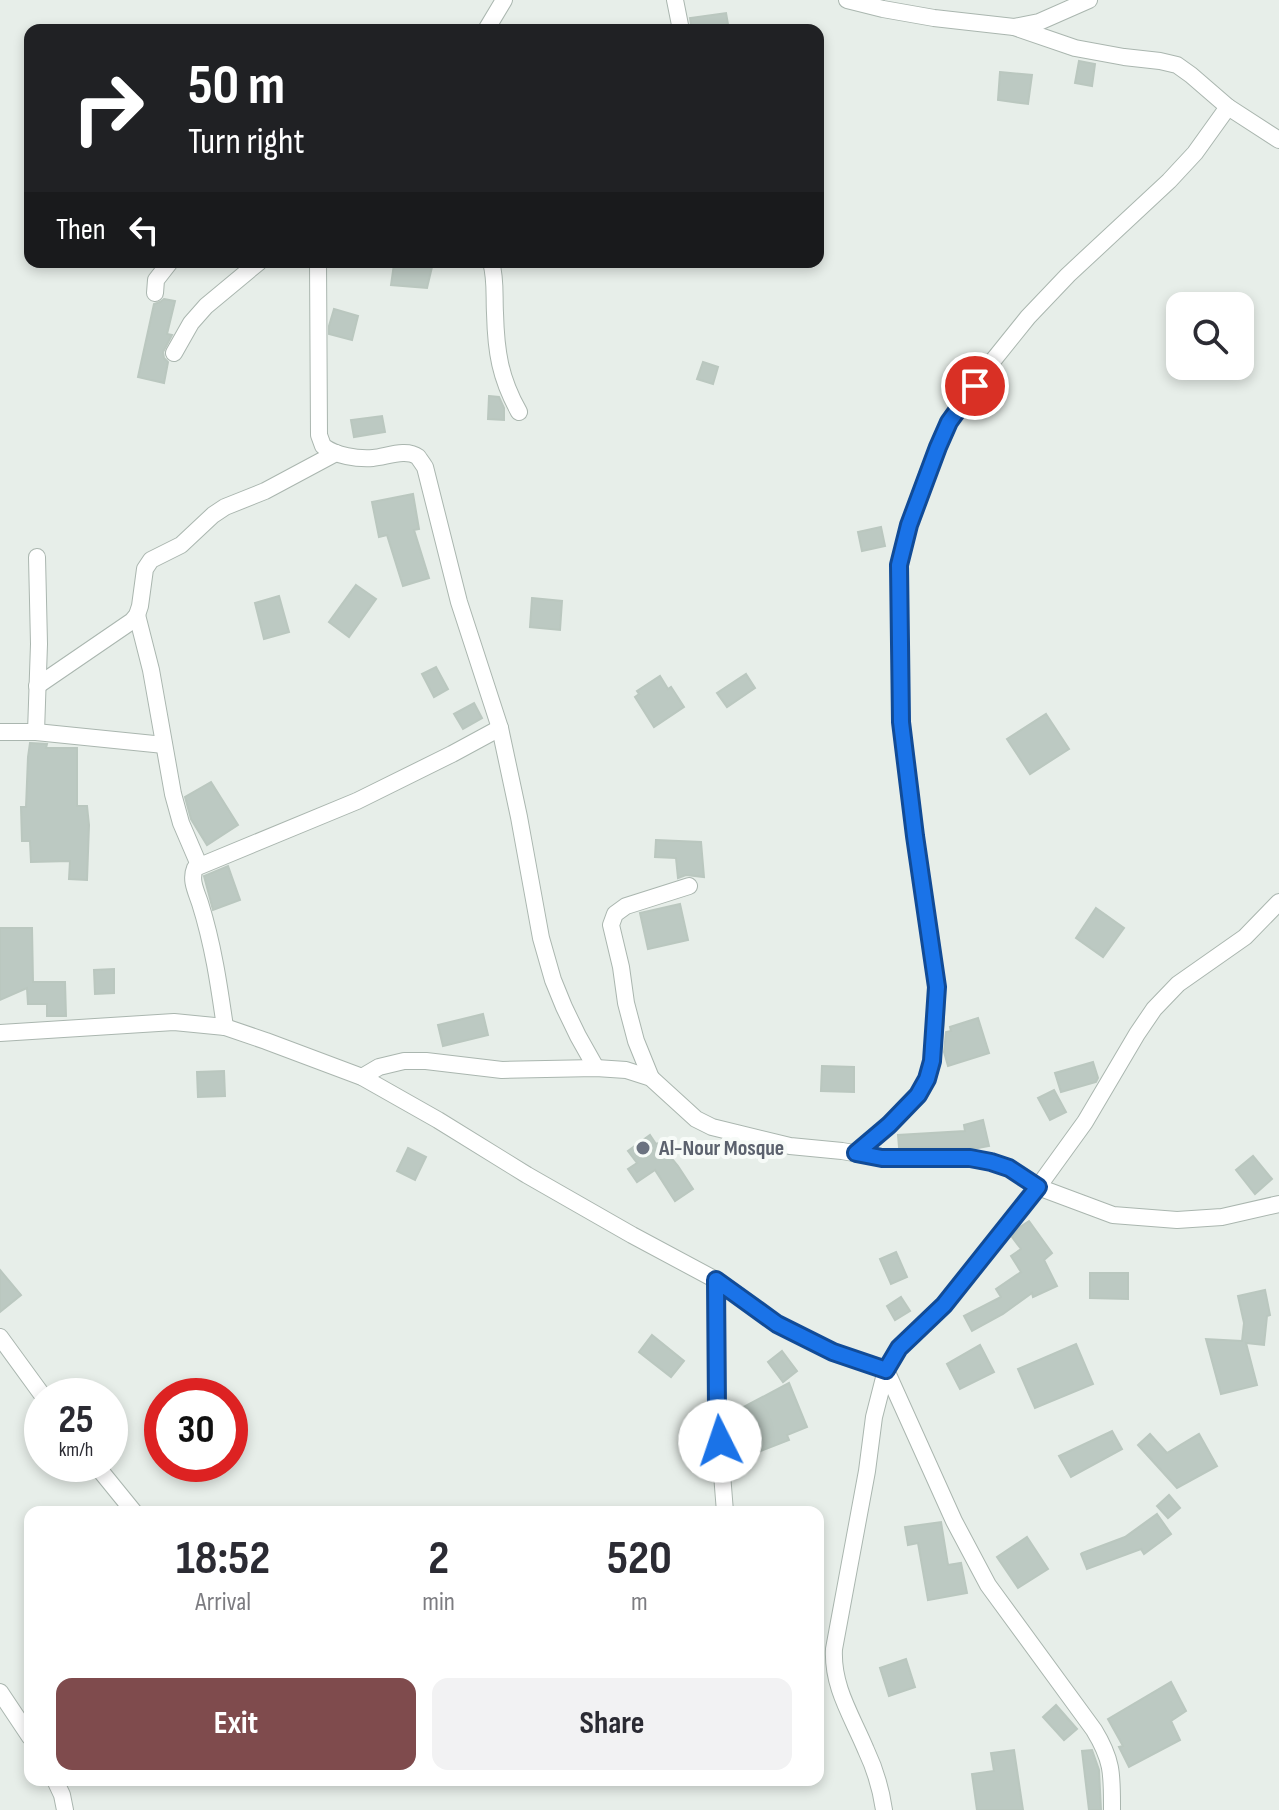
<!DOCTYPE html>
<html lang="en">
<head>
<meta charset="utf-8">
<style>
	body { margin:0; font-family:"Sofia Sans Condensed",sans-serif; background:#f2f2f3; color:#2b2b33; height:100vh; display:flex; flex-direction:column; font-size:30px; white-space:nowrap }
	* { box-sizing:border-box; margin:0 }
	p { font-size:26px; color:#7c7c81 }
	.icon { flex:none; width:44px; height:44px; fill:none; stroke:currentColor; stroke-width:2; stroke-linecap:round; stroke-linejoin:round }
	.map { position:relative; flex:1; overflow:hidden }
	.drawer { position:absolute; left:24px; top:1506px; width:800px; height:280px; display:flex; flex-direction:column; background:#fff; border-radius:16px; box-shadow:0 4px 12px #0003 }
	.drawer>* { flex:none }
	.banner { position:absolute; left:24px; top:24px; width:800px; height:244px; border-radius:16px; box-shadow:0 4px 12px #0003; background:#202124; color:#fff; overflow:hidden }
	.controls { position:absolute; left:1166px; top:292px; display:grid; gap:16px }
	.controls a { display:grid; place-items:center; width:88px; height:88px; border-radius:16px; background:#fff; box-shadow:0 4px 12px #0003; font-size:40px }
	.speed { position:absolute; left:24px; top:1378px; display:flex; gap:16px; font-size:40px; font-weight:700; text-align:center }
	.speed>* { display:grid; place-content:center; width:104px; height:104px; border-radius:50%; background:#fff; box-shadow:0 4px 12px #0003; line-height:1 }
	.speed small { font-size:20px; font-weight:400 }
	.speed .limit { border:12px solid #d22; background:#fff; color:#111 }
	.pin { position:absolute; display:grid; place-items:center; width:68px; height:68px; color:#fff; margin:-34px; border:4px solid #fff; border-radius:50%; box-shadow:0 2px 8px #0007 }
	.me { position:absolute; width:88px; margin:-44px; rotate:356deg; stroke-linejoin:round; filter:drop-shadow(0 0 6px #0008) }
	.turn { display:flex; align-items:center; gap:28px; height:168px; padding:0 32px; font-size:36px }
	.turn .icon { width:104px; height:104px; stroke-width:2.5 }
	.turn b { display:block; font-size:56px; line-height:68px }
	.then { display:flex; align-items:center; height:76px; padding:0 32px; background:#0003; gap:16px; font-size:30px }
	.eta { display:flex; justify-content:space-evenly; align-items:center; height:136px; text-align:center }
	.eta b { font-size:48px; font-weight:700; line-height:56px }
	.action { display:flex; gap:16px; margin-top:auto; padding:16px 32px }
	.action a { flex:1; height:92px; border-radius:16px; background:#7f4b4d; color:#fff; font-size:32px; font-weight:700; line-height:92px; text-align:center }
	.action a+a { background:#f2f2f3; color:#2b2b33 }
	.map>svg:first-child { display:block }
	.building { fill:#bcc9c2; stroke:#bac7bf; stroke-width:2 }
	.lines { fill:none; stroke-linecap:round; stroke-linejoin:round }
	.minor-casing { stroke:#aab6af; stroke-width:18 }
	.minor { stroke:#fff; stroke-width:16 }
	.route-casing { stroke:#114b97; stroke-width:20 }
	.route { stroke:#1a73e8; stroke-width:14 }
	.worship-dot { fill:#6b7280; stroke:#f7fbf8; stroke-width:3 }
	.labels { text-anchor:middle; dominant-baseline:central; stroke-width:8; stroke-linejoin:round; paint-order:stroke }
	.worship-label { font-size:22px; font-weight:bold; fill:#5b616d; stroke:#f7fbf8; text-anchor:start }
</style>
</head>
<body>
<div class="map">
<svg width="1279" height="1810" viewBox="0 0 1279 1810">
	<rect width="100%" height="100%" fill="#e7eee9"/>
	<g class="building">
		<polygon points="726,13 729,30 692,30 690,18"/>
		<polygon points="1079,61 1095,64 1092,86 1075,83"/>
		<polygon points="1000,72 1032,75 1028,104 998,100"/>
		<polygon points="394,264 432,267 427,288 391,285"/>
		<polygon points="164,299 175,301 167,334 172,335 163,352 164,358 168,362 164,383 138,377 154,304 160,302"/>
		<polygon points="334,309 358,316 352,340 329,334 329,326"/>
		<polygon points="703,362 718,367 713,384 697,379"/>
		<polygon points="489,396 499,397 504,408 504,420 488,419"/>
		<polygon points="382,416 385,432 354,437 351,420"/>
		<polygon points="413,494 419,529 414,530 429,578 403,586 387,535 379,537 372,502"/>
		<polygon points="881,527 885,546 862,551 858,532"/>
		<polygon points="356,585 376,599 349,637 329,622"/>
		<polygon points="279,596 289,632 264,639 255,603"/>
		<polygon points="532,598 562,601 560,630 530,627"/>
		<polygon points="436,667 448,689 434,697 422,674"/>
		<polygon points="746,674 755,688 727,707 717,693"/>
		<polygon points="660,676 668,689 671,687 684,707 654,727 635,697 639,694 637,691"/>
		<polygon points="474,703 482,718 463,729 454,714"/>
		<polygon points="1046,714 1069,749 1030,774 1007,739"/>
		<polygon points="30,743 47,744 46,748 77,748 77,806 87,806 89,825 87,880 69,879 70,861 31,862 30,841 22,841 21,807 26,807 28,757"/>
		<polygon points="211,782 238,825 207,845 191,819 185,797"/>
		<polygon points="656,840 701,842 704,877 686,875 678,878 676,858 655,857"/>
		<polygon points="228,866 240,900 213,910 204,876"/>
		<polygon points="680,904 688,940 648,949 640,913"/>
		<polygon points="1096,908 1124,928 1103,957 1076,938"/>
		<polygon points="0,928 32,928 33,982 65,982 66,1016 47,1016 47,1004 28,1004 27,988 0,1000"/>
		<polygon points="114,969 114,993 95,994 94,970"/>
		<polygon points="483,1014 488,1035 443,1046 438,1025"/>
		<polygon points="978,1018 989,1053 948,1066 944,1052 946,1032 951,1031 950,1027"/>
		<polygon points="1093,1062 1098,1078 1096,1082 1061,1092 1055,1073"/>
		<polygon points="822,1066 854,1067 854,1092 821,1091"/>
		<polygon points="224,1071 225,1096 198,1097 197,1072"/>
		<polygon points="1054,1090 1066,1112 1050,1120 1038,1098"/>
		<polygon points="983,1120 989,1146 978,1148 899,1147 898,1135 965,1131 964,1125"/>
		<polygon points="650,1135 656,1144 659,1143 678,1166 693,1189 675,1201 655,1170 637,1182 628,1169 637,1163 628,1151"/>
		<polygon points="408,1148 426,1157 415,1180 397,1171"/>
		<polygon points="1253,1156 1272,1179 1255,1194 1236,1170"/>
		<polygon points="1029,1221 1052,1253 1044,1260 1057,1286 1033,1297 1032,1293 1003,1314 972,1331 964,1316 1001,1297 996,1289 1021,1272 1011,1256 1021,1249 1012,1237 1020,1227"/>
		<polygon points="896,1252 907,1277 891,1284 880,1259"/>
		<polygon points="0,1270 21,1295 0,1312"/>
		<polygon points="1090,1273 1128,1273 1128,1299 1090,1298"/>
		<polygon points="1265,1290 1270,1315 1267,1316 1264,1345 1246,1343 1257,1385 1221,1394 1206,1339 1242,1341 1244,1323 1238,1296"/>
		<polygon points="901,1297 910,1311 895,1320 887,1306"/>
		<polygon points="652,1335 684,1361 671,1377 639,1352"/>
		<polygon points="1076,1344 1093,1384 1035,1408 1018,1369"/>
		<polygon points="980,1345 994,1372 960,1389 947,1364"/>
		<polygon points="782,1351 797,1371 783,1382 768,1362"/>
		<polygon points="789,1383 807,1427 787,1435 789,1440 758,1452 752,1436 738,1410"/>
		<polygon points="1112,1431 1122,1449 1071,1477 1059,1456"/>
		<polygon points="1150,1434 1167,1453 1199,1434 1217,1466 1177,1488 1138,1445"/>
		<polygon points="1169,1495 1180,1508 1168,1518 1157,1506"/>
		<polygon points="1157,1514 1171,1534 1144,1554 1141,1549 1087,1569 1081,1554 1082,1553 1125,1537"/>
		<polygon points="941,1522 948,1565 961,1563 967,1593 928,1600 918,1543 908,1545 905,1527"/>
		<polygon points="1027,1537 1048,1569 1018,1588 997,1557"/>
		<polygon points="906,1659 915,1687 889,1696 880,1668"/>
		<polygon points="1171,1682 1186,1711 1171,1721 1180,1740 1129,1767 1119,1747 1123,1746 1108,1719"/>
		<polygon points="1056,1705 1077,1729 1064,1740 1043,1717"/>
		<polygon points="1014,1750 1023,1810 977,1810 972,1774 994,1771 991,1753"/>
		<polygon points="1092,1750 1099,1770 1101,1810 1089,1810 1082,1751"/>
	</g>
	<g class="lines">
		<g class="minor-casing">
			<g id="minor">
				<polyline points="675,0 681,30"/>
				<polyline points="847,0 883,9 934,18 1014,27 1039,22 1089,0"/>
				<polyline points="1014,27 1075,48 1124,57 1160,61 1177,65 1191,75 1228,107 1279,140"/>
				<polyline points="486,30 504,0"/>
				<path d="M 318,262 L 319,435 L 323,446 C 336,456 357,459 373,458 C 386,457 406,448 418,457 C 419,458 424,466 425,467 L 459,602 L 500,728 L 519,817 L 541,938 L 553,980 L 564,1007 L 578,1036 L 596,1068"/>
				<path d="M 491,262 C 496,279 494,296 495,313 C 496,352 500,378 519,412"/>
				<polyline points="155,293 156,280 170,262"/>
				<polyline points="174,353 191,323 206,306 259,262"/>
				<polyline points="137,615 151,670 173,794 181,823 199,865"/>
				<polyline points="37,686 132,621 137,615 140,606 145,569 151,560 181,545 213,515 225,507 265,491 336,453"/>
				<polyline points="0,732 36,732 164,745"/>
				<polyline points="36,732 39,644 37,557"/>
				<path d="M 225,1027 C 219,985 213,944 200,903 C 196,891 190,880 195,868 L 357,801 L 452,754 L 500,728"/>
				<path d="M 0,1033 L 174,1022 L 225,1027 L 266,1041 L 362,1077 L 438,1120 L 527,1175 L 632,1235 L 716,1280 L 777,1324 L 833,1352 L 886,1370 L 954,1521 L 988,1585 L 1094,1730 C 1113,1761 1112,1775 1112,1810"/>
				<polyline points="362,1077 379,1067 404,1061 426,1061 502,1070 596,1068 626,1070 651,1078 696,1119 712,1127 790,1146 842,1151 882,1158 970,1158 991,1162 1009,1168 1038,1187 1113,1215 1177,1220 1222,1217 1279,1204"/>
				<polyline points="651,1078 636,1041 626,1003 621,967 611,925 615,914 626,906 689,886"/>
				<polyline points="856,1153 889,1125 918,1095 927,1079 932,1061 936,1018 937,987 915,836 901,722 899,565 909,525 928,472 949,422 987,368 1028,317 1068,275 1169,181 1195,153 1228,107"/>
				<polyline points="716,1280 717,1410 725,1512"/>
				<polyline points="0,1337 43,1396"/>
				<polyline points="95,1464 134,1512"/>
				<polyline points="0,1692 30,1737"/>
				<polyline points="55,1780 62,1795 65,1810"/>
				<path d="M 884,1810 C 881,1789 875,1769 866,1750 C 852,1716 832,1687 834,1649 L 867,1471 L 874,1417 L 886,1370 L 899,1348 L 944,1305 L 1038,1187 L 1085,1122 L 1137,1034 L 1154,1009 L 1178,984 L 1245,937 L 1279,902"/>
			</g>
		</g>
		<use href="#minor" class="minor"/>
	</g>
	<g class="lines">
		<g class="route-casing">
			<polyline id="route" points="720,1441 717,1410 716,1280 777,1324 833,1352 886,1370 899,1348 944,1305 1038,1187 1009,1168 991,1162 970,1158 882,1158 856,1153 889,1125 918,1095 927,1079 932,1061 937,987 915,836 901,722 899,565 909,525 938,447 949,422 975,386"/>
		</g>
		<use href="#route" class="route"/>
	</g>
	<circle class="worship-dot" cx="643" cy="1148" r="8"/>
	<g class="labels">
		<g class="worship-label">
			<text x="659" y="1148">Al-Nour Mosque</text>
		</g>
	</g>
</svg>
<div class="controls">
<a><svg class="icon" aria-label="search" viewBox="0 0 24 24"><circle cx="10" cy="10" r="6"/><path d="M15 15l6 6"/></svg></a>
</div>
<div class="speed"><div>25<small>km/h</small></div><div class="limit">30</div></div>
<div class="pin" style="left:975px;top:386px;background:#d93025"><svg class="icon" aria-label="arrive" viewBox="0 0 24 24"><path d="M6 21V4h12l-3 4 3 4H6"/></svg></div>
<svg class="me" style="left:720px;top:1441px" viewBox="-20 -20 40 40"><circle r="19" fill="#fff"/><path d="M0-13L10 11 0 6-10 11z" fill="#1a73e8"/></svg>
<div class="banner">
<div class="turn"><svg class="icon" aria-label="right" viewBox="0 0 24 24"><path d="M7 20v-9h11M14 6l5 5-5 5"/></svg><div><b>50 m</b>Turn right</div></div>
<div class="then">Then<svg class="icon" aria-label="left" viewBox="0 0 24 24"><path d="M17 20v-9H6M10 6l-5 5 5 5"/></svg></div>
</div>
<section class="drawer">
<div class="eta">
<div><b>18:52</b><p>Arrival</p></div>
<div><b>2</b><p>min</p></div>
<div><b>520</b><p>m</p></div>
</div>
<div class="action"><a>Exit</a><a>Share</a></div>
</section>
</div>
</body>
</html>
